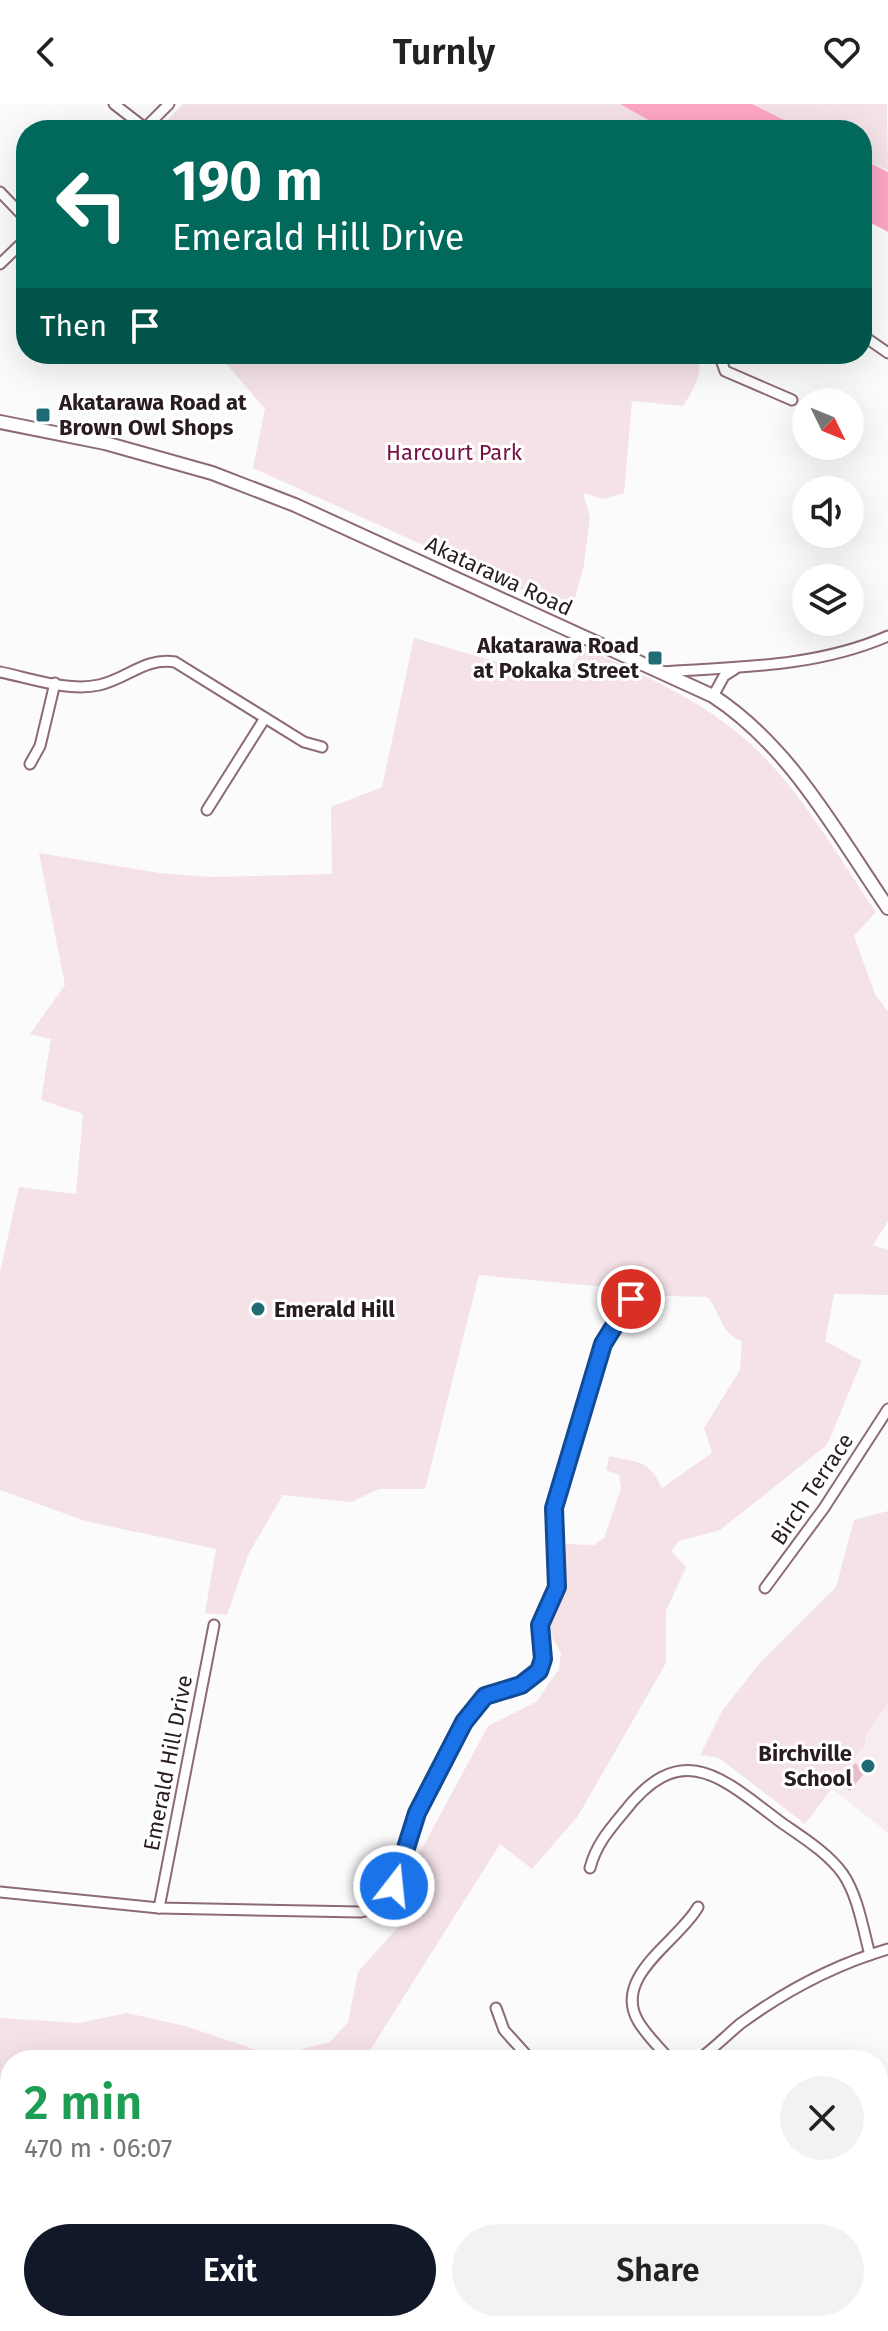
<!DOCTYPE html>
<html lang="en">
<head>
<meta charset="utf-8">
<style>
	body { margin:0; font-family:"Fira Sans",sans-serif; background:#f2f2f2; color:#222; height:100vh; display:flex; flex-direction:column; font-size:30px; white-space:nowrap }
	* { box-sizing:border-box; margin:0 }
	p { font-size:26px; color:#767676 }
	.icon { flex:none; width:44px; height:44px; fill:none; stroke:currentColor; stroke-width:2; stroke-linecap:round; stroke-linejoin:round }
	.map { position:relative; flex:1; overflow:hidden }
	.side { position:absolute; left:0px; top:1946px; width:888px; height:282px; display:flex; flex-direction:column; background:#fff; border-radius:32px 32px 0 0; box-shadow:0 8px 32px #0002 }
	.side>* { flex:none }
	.banner { position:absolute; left:16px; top:16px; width:856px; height:244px; border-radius:32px; box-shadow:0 8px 32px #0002; background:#00695c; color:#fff; overflow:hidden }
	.needle { width:52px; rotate:133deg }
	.controls { position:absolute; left:792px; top:284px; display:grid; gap:16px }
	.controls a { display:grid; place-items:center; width:72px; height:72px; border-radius:50%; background:#fff; box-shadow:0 8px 32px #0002; font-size:40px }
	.pin { position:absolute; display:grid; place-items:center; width:68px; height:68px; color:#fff; margin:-34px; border:4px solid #fff; border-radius:50%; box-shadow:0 2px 8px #0007 }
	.me { position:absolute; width:88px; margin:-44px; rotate:16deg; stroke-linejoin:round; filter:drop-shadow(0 0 6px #0008) }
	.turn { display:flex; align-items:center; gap:28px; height:168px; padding:0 24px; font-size:36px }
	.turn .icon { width:104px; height:104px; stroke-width:2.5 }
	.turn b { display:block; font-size:56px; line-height:68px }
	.then { display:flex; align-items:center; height:76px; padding:0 24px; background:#0003; gap:16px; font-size:30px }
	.round { display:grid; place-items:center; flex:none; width:84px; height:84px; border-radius:42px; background:#f2f2f2 }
	.overview { display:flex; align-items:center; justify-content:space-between; height:136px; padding:0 24px }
	h1 { font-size:48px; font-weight:600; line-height:60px; color:#1e9e55 }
	.cta { display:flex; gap:16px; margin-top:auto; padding:16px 24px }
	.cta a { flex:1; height:92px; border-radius:48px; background:#111827; color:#fff; font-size:32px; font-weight:600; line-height:92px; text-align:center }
	.cta a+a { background:#f2f2f2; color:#222 }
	header { display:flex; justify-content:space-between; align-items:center; height:104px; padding:0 24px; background:#fff; font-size:36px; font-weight:600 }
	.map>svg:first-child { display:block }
	.built { fill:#f7edf0 }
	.green { fill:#f4e2e7 }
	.water { fill:#fea6c6 }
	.building { fill:#e5c0cc }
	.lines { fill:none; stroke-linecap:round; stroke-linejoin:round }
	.street-casing { stroke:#8c6b76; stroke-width:13 }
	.secondary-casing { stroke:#8c6b76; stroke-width:16 }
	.street { stroke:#fff; stroke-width:9 }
	.secondary { stroke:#fff; stroke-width:12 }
	.route-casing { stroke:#114b97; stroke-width:20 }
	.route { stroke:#1a73e8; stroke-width:14 }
	.poi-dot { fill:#206b74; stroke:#fff; stroke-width:3 }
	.labels { text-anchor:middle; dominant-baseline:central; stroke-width:6; stroke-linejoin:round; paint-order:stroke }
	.poi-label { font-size:22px; font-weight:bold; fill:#291c20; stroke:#fff; text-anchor:start }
	.park-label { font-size:22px; fill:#761043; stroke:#fff }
	.street-label { font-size:22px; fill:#291c20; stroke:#fff }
</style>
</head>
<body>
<header><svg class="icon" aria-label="back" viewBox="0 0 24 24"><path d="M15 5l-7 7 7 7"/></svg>Turnly<svg class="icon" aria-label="heart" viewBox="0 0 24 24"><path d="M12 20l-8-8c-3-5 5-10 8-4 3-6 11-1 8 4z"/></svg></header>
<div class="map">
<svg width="888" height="2227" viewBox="0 0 888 2227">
	<rect width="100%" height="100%" fill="#fbfbfb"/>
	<polygon class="built" points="888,1600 888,1729 832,1685 866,1639 865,1632"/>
	<g class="green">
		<polygon points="183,0 620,0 666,26 158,26"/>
		<polygon points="750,0 887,0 888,66 862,56 862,26 803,26"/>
		<path d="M 218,250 L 699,250 C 702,271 694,285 683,302 L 632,297 L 624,389 L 603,395 L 583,389 L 590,413 L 584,461 L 571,508 L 253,364 L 265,305 Z"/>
		<path d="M 414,534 L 543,571 L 567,571 L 583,543 C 647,573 715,601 765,654 C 808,699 841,757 876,808 L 854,832 L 875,890 L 888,908 L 888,1117 L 873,1141 L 888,1146 L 888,1191 L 834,1190 L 825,1237 L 862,1257 L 827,1341 L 720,1426 L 679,1437 L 671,1447 L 686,1463 L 666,1507 L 666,1559 L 578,1712 L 532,1765 L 500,1740 L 364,1956 L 10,1956 L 10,1992 L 0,1990 L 0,1914 L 79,1919 L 127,1909 L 185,1922 L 275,1952 L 330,1938 L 348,1918 L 358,1868 L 408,1812 L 408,1775 L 413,1761 L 488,1622 L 536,1598 L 559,1565 L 561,1549 L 546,1523 L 562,1482 L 566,1440 L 594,1441 L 604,1434 L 621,1385 L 619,1371 L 606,1366 L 609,1352 C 639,1359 648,1355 662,1384 L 712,1349 L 704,1324 L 740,1266 L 742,1237 C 720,1230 721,1208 707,1193 L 630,1191 L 605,1183 L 479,1171 L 425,1385 L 379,1385 L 351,1398 L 283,1391 L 248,1451 L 227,1511 L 205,1509 L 216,1445 L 85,1417 L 0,1386 L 0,1168 L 19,1083 L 76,1090 L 83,1010 L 41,996 L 51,935 L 30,930 L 65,881 L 39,749 L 160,769 L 211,773 L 332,770 L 331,703 L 382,683 Z"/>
		<polygon points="888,1407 888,1600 865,1632 866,1639 805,1720 719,1654 700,1651 722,1607 760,1559 836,1483 854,1416"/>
	</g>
	<g class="water">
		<polygon points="620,0 752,0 804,26 666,26"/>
		<polygon points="862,55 888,68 888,128 862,114"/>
		<polygon points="888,2017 888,2083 878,2089 878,2023"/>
		<polygon points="590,2218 679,2218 665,2227 581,2227"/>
	</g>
	<polygon class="building" points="855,1659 866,1667 850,1687 840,1679"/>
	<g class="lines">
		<g class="street-casing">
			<g id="street">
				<polyline points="114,0 145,24"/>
				<polyline points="143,26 169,0"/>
				<polyline points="0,88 26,115"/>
				<polyline points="0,160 26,135"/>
				<polyline points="862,231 888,249"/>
				<polyline points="719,250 725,267 792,296"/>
				<path d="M 0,568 C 30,574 68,588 99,581 C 127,575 145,553 175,558 L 304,638 L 322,643"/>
				<path d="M 663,568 C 739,563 817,563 888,532"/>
				<polyline points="713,592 724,572 735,565"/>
				<polyline points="30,660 40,642 55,579"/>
				<polyline points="207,706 265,614"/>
				<polyline points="765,1484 824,1404 888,1305"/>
				<path d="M 590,1764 C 596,1741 609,1726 624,1708 C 682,1633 722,1674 782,1719 C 802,1733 828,1749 843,1770 C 858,1792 863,1825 870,1851"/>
				<polyline points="0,1788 159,1804 361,1808 373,1805 389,1791 417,1709 464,1618 485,1592 521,1581 539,1567 543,1555 540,1521 557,1483 554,1404 603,1240 631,1195"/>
				<polyline points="159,1804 214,1521"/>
				<polyline points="496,1904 504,1926 531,1956"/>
				<path d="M 670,1956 C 660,1944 646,1931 638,1917 C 612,1872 679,1837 698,1803"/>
				<path d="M 698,1956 C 713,1945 726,1932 740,1920 C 785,1887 834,1861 888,1845"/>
				<polyline points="0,2157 10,2168"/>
				<polyline points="304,2218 313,2227"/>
				<polyline points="265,2227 276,2218"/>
				<polyline points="389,2227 399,2218"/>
			</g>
		</g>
		<g class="secondary-casing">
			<path id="secondary" d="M 0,318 L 105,339 L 212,369 L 295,401 L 713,592 C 791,643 836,728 888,804"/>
		</g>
		<use href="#street" class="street"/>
		<use href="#secondary" class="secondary"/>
	</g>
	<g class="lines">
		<g class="route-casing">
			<polyline id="route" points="394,1782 417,1709 464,1618 485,1592 521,1581 539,1567 543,1555 540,1521 557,1483 554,1404 603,1240 631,1195"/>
		</g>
		<use href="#route" class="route"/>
	</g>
	<g class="poi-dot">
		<rect x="35" y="303" width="16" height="16" rx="4"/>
		<rect x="647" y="546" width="16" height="16" rx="4"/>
		<circle cx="258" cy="1205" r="8"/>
		<circle cx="868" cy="1662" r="8"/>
	</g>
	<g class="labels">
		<g class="poi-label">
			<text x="59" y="298">Akatarawa Road at<tspan x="59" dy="25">Brown Owl Shops</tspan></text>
			<text x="639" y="541" text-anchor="end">Akatarawa Road<tspan x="639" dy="25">at Pokaka Street</tspan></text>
			<text x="274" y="1205">Emerald Hill</text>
			<text x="852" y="1649" text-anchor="end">Birchville<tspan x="852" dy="25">School</tspan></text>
		</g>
		<g class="park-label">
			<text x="454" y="348">Harcourt Park</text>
		</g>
		<g class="street-label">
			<text transform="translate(499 472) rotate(25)">Akatarawa Road</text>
			<text transform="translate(812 1385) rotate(-56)">Birch Terrace</text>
			<text transform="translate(168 1659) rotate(-79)">Emerald Hill Drive</text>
		</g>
	</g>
</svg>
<div class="controls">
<a><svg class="needle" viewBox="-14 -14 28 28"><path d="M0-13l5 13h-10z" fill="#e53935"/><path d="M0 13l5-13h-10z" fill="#767676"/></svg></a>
<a><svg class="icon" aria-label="sound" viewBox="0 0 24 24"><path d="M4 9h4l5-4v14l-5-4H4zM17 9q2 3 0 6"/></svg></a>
<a><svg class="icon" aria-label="layers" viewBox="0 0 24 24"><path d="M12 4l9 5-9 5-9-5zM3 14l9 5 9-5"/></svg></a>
</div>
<div class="pin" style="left:631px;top:1195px;background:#d93025"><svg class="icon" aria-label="arrive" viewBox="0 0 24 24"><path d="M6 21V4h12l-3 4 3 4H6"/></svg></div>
<svg class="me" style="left:394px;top:1782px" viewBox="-20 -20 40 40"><circle r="17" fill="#1a73e8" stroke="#fff" stroke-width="3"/><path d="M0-11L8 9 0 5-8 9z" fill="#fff"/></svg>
<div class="banner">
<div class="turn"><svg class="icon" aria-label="left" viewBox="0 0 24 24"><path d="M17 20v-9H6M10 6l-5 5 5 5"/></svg><div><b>190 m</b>Emerald Hill Drive</div></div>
<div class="then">Then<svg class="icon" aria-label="arrive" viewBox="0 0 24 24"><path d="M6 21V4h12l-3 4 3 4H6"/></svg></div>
</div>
<section class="side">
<div class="overview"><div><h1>2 min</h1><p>470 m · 06:07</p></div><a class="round"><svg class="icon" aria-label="close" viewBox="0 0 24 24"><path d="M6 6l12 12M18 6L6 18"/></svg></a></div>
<div class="cta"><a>Exit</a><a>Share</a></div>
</section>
</div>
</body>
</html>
